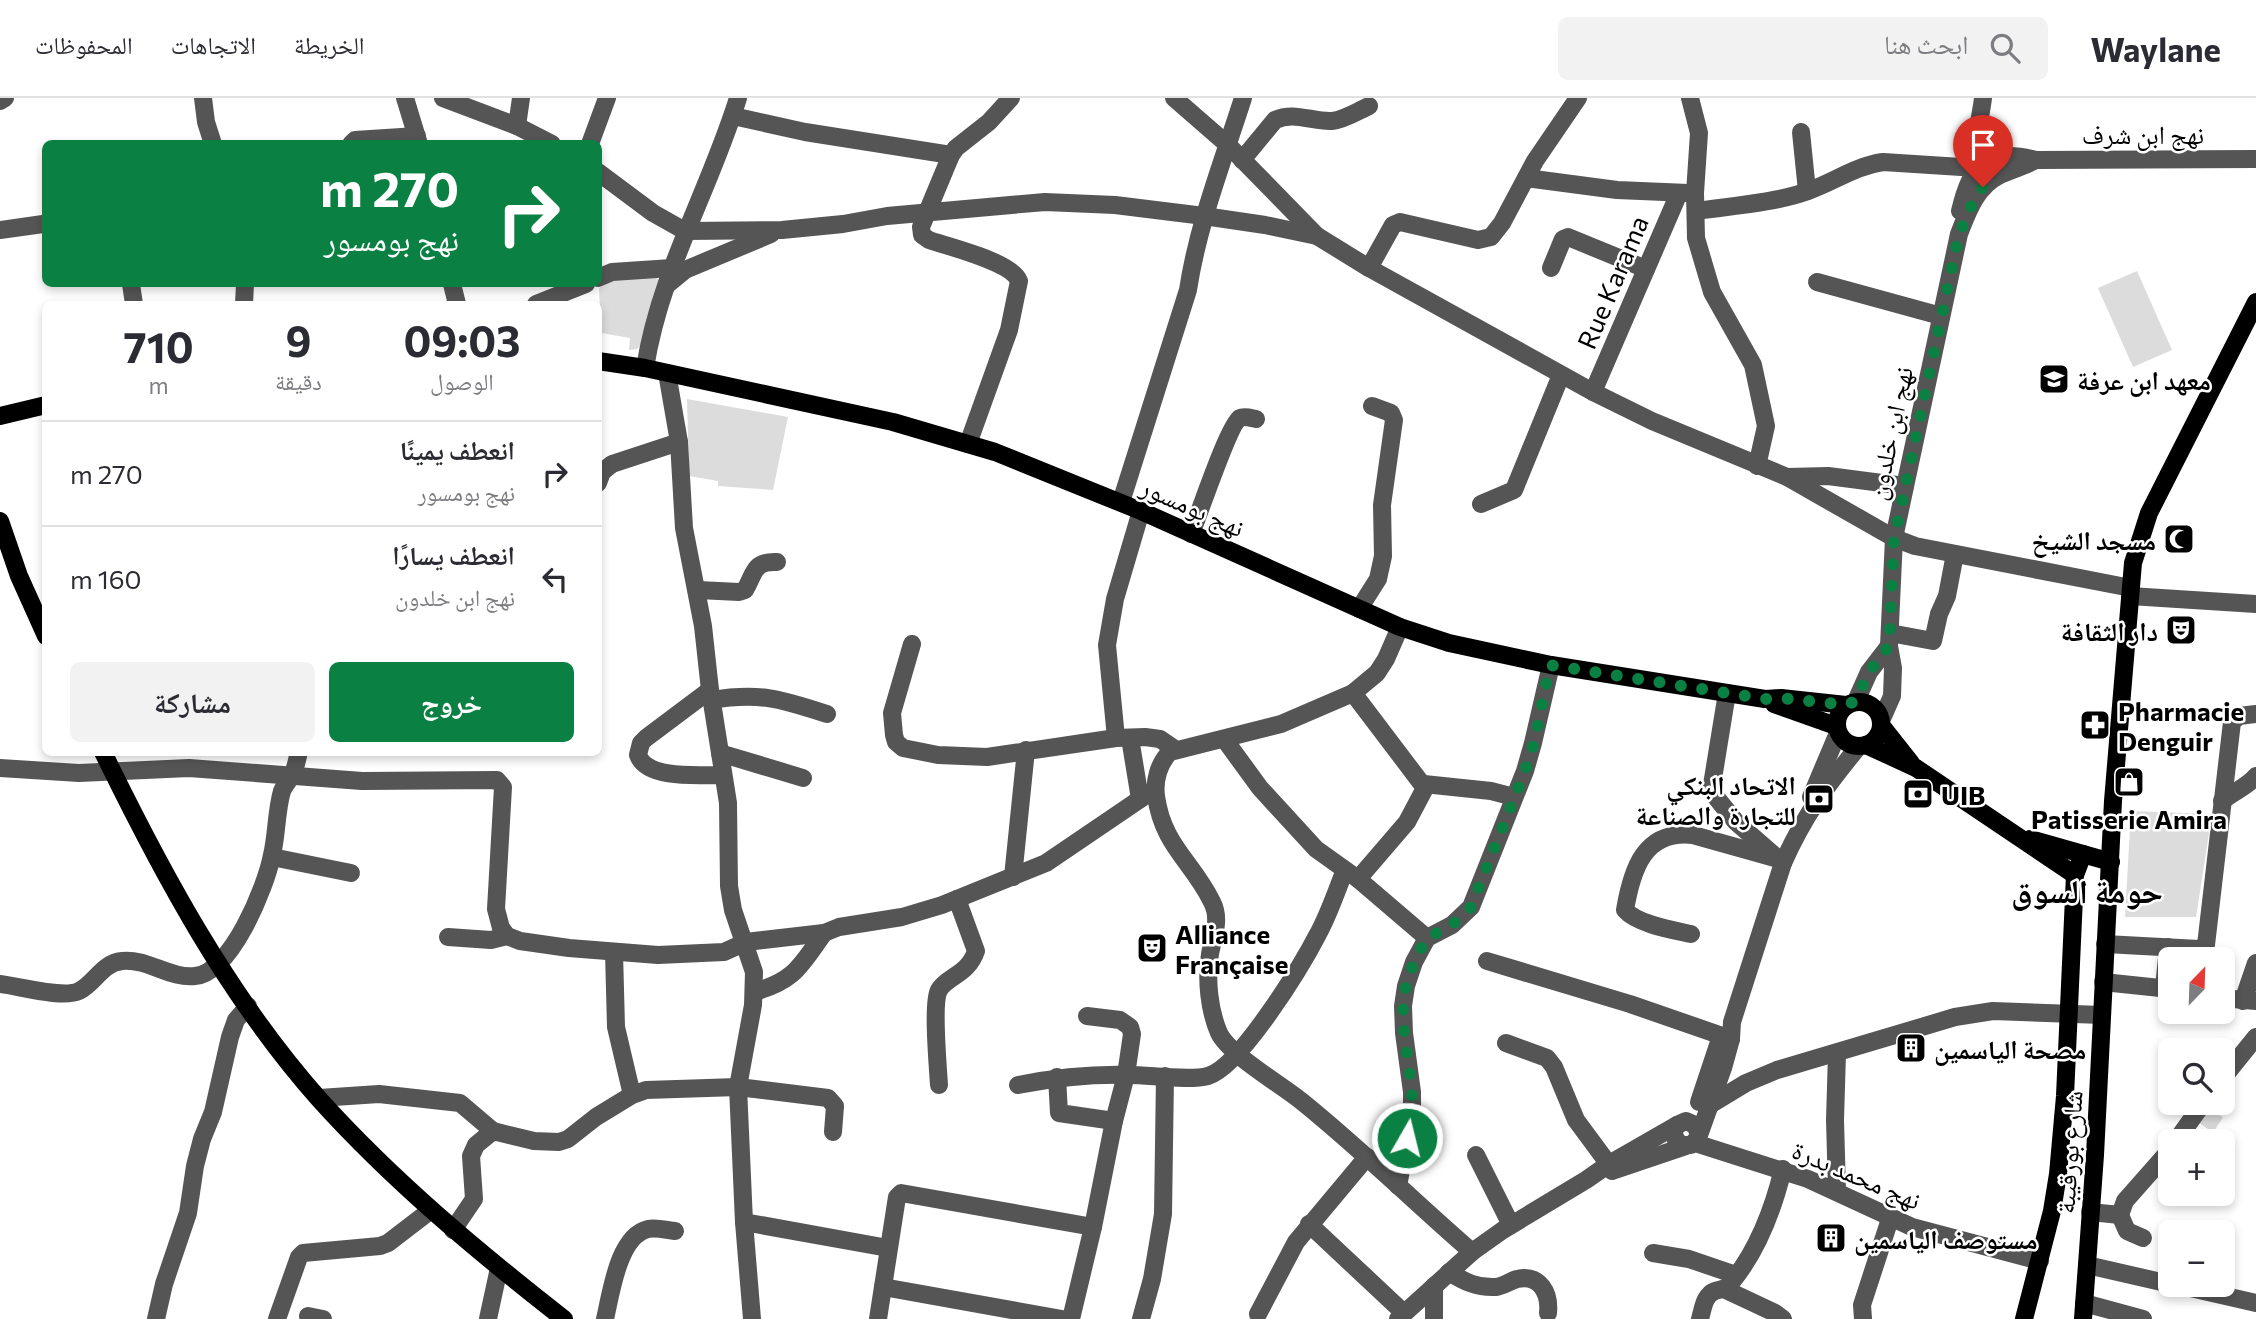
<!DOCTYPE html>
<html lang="ar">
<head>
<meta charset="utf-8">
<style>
	body { margin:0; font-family:Commissioner,"Noto Naskh Arabic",sans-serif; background:#f2f2f3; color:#2b2b33; direction:rtl; height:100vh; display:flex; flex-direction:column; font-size:26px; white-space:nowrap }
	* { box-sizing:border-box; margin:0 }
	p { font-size:23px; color:#7c7c81 }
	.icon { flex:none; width:38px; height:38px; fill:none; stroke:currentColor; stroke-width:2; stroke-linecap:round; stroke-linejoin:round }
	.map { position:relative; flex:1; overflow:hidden; direction:ltr }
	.sheet { position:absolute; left:42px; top:203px; width:560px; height:455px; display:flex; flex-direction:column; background:#fff; border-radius:10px; box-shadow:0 4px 10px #0003; direction:rtl }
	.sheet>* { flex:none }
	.banner { position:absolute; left:42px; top:42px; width:560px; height:147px; border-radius:10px; box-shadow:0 4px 10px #0003; direction:rtl; background:#0b8043; color:#fff; overflow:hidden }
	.needle { width:46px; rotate:23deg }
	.fabs { position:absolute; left:2158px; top:849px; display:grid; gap:14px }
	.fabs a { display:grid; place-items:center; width:77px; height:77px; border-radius:10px; background:#fff; box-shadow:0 4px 10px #0003; font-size:35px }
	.pin { position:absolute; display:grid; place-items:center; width:60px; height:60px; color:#fff; margin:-72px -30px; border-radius:50% 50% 50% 0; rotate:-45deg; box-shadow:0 0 7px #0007 }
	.pin .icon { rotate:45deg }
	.me { position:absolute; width:77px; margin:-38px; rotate:8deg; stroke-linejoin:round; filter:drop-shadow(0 0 5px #0008) }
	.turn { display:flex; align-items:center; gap:24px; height:147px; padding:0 28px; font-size:32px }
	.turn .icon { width:91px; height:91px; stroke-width:2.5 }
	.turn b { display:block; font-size:49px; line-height:60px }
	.eta { display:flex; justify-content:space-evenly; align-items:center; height:119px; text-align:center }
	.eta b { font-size:42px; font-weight:700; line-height:49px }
	.cta { display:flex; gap:14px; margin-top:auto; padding:14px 28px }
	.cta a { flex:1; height:80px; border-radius:10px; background:#0b8043; color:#fff; font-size:28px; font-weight:700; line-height:80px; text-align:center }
	.cta a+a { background:#f2f2f3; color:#2b2b33 }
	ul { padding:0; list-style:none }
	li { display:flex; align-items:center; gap:21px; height:105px; padding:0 28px; border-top:2px solid #e1e1e2 }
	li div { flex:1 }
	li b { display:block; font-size:26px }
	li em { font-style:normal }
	header { display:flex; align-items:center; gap:42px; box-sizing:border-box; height:98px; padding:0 35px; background:#fff; border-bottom:2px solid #e1e1e2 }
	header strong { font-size:33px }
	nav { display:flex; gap:38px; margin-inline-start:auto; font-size:24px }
	.search { width:490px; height:63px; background:#f2f2f3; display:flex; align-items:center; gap:18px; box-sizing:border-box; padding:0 24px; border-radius:10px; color:#7c7c81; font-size:26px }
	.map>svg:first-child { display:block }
	.green { fill:#dcdcdc }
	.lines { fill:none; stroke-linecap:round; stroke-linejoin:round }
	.minor-tunnel { stroke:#d9d9d9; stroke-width:18; stroke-dasharray:18 9; stroke-linecap:butt }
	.minor { stroke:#555; stroke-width:18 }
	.major { stroke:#000; stroke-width:18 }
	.route { stroke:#0b8043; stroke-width:12; stroke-dasharray:0 21.6 }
	.labels { text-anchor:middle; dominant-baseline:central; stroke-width:5; stroke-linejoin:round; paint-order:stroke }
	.street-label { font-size:26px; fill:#000; stroke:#fff }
	.poi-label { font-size:26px; font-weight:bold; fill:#000; stroke:#fff; text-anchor:start }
	.district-label { font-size:33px; font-weight:bold; fill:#000; stroke:#fff }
</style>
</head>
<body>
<header>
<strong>Waylane</strong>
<div class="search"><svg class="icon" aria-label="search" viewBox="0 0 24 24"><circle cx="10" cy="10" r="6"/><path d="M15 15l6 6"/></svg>ابحث هنا</div>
<nav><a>الخريطة</a><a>الاتجاهات</a><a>المحفوظات</a></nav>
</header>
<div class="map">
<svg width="2256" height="1221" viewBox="0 0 2256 1221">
	<rect width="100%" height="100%" fill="#fff"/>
	<g class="green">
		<polygon points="2137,173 2172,252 2133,269 2098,190"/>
		<polygon points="655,179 659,182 641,246 637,251 629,252 630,240 601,235 599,190 618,180"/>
		<polygon points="687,301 788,319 773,392 718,388 718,383 689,378"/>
		<polygon points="2131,713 2212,716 2196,819 2125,819"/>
	</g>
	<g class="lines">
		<polyline class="minor-tunnel" points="2203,1017 2220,1028"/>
		<g class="minor">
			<polyline points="203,0 206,24 213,46"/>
			<polyline points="405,0 419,46"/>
			<polyline points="443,0 517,28 552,46"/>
			<polyline points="1174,0 1228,47 1317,138 1369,170 1593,294 1652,323 1787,379 1894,440 1915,448 2131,490"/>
			<polyline points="1690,0 1699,35 1695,95 1696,140 1712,194 1753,267 1766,328 1757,368"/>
			<polyline points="0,3 5,0"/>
			<polyline points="733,18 805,34 951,57"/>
			<polyline points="1981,22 1989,32 1995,72"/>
			<polyline points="517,28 521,0"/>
			<polyline points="1801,34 1807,93"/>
			<polyline points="351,46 355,42 417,38"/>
			<polyline points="590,46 607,0"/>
			<path d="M 1242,62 L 1275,22 C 1294,13 1312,24 1332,23 C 1344,22 1358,13 1369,8"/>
			<polyline points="598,74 653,115 685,133 782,132 843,126 887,118 1045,104 1115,107 1204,118 1265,127 1317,138"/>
			<path d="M 1980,78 C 1970,53 1980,26 1983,0"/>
			<polyline points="1526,80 1617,92 1688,95"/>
			<path d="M 1696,113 C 1731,108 1775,105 1808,93 C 1834,84 1855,68 1883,64 L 1977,70"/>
			<path d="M 1960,113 C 1971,67 1986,49 2036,62 L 2256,61"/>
			<polyline points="0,132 43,126"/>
			<polyline points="1369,170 1393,127 1400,124 1478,142 1491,139 1502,125 1535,63 1578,0"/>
			<polyline points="1551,170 1563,141 1568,139 1646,171"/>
			<polyline points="598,180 612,174 672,170"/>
			<polyline points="1817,184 1941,218"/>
			<polyline points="131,186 134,206"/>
			<polyline points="452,186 457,206"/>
			<polyline points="668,186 685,172 771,136"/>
			<polyline points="244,206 245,186"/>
			<polyline points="536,206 586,186"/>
			<path d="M 645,270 C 660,174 710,91 738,0"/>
			<polyline points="667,275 679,344 684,430 703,528 710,592 728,705 729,788 733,812 754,874 753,907 738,989 744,1124 752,1221"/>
			<polyline points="1593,294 1679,95"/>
			<path d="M 968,346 L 1009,232 L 1019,183 C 1012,164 950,149 929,142 L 922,137 L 921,129 L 951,57 L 956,50 L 989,24 L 1011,0"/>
			<polyline points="1787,379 1828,378 1905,388"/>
			<polyline points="598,385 602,374 612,366 679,344"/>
			<path d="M 1121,404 L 1188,192 C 1198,126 1223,63 1243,0"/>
			<polyline points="1481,406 1514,392 1561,277"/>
			<path d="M 1191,436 C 1198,419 1229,326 1240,320 C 1244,318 1251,320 1256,321"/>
			<path d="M 698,492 L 739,494 L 745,492 C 755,475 753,463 777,464"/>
			<polyline points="2130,498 2256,506"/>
			<polyline points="1359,511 1378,481 1383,458 1382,407 1394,322 1391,315 1372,308"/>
			<path d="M 1400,529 L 1386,561 L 1377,575 L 1353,595 L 1281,626 L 1170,654 C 1159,665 1154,682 1156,698 C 1163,748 1192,763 1212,804 C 1221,821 1213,839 1210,856 C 1206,881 1209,912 1219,935 C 1229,956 1280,986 1300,1002 C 1360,1050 1414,1104 1472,1154"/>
			<polyline points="1890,535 1933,543 1939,516 1947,498 1955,456"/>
			<polyline points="912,546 892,615 894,637 896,644 903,650 938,657 987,659 1116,640 1145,639 1160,641 1176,652"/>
			<path d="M 710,592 L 646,640 L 641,645 L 638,657 C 647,682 700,677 723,677"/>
			<polyline points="1353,595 1425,690 1407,724 1358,781"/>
			<path d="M 711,602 C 760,594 781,601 827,616"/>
			<polyline points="1856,603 1869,574 1889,548"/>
			<path d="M 1881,623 L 1892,598 L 1893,570 L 1889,548 L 1894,440 L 1959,136 C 1968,113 1976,89 2000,77 C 2012,72 2024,68 2036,62"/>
			<polyline points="1116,640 1107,547 1115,501 1141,413"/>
			<polyline points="1130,640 1140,701"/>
			<polyline points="1225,642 1260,690 1316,751 1358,781 1427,840"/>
			<polyline points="720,655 803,680"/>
			<polyline points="0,670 79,675 189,670 362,683 497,682 503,689 496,811 501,830 507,838 520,843 569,850 658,857 724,854 746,844 824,835 839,829 902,819 942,807 1046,765 1155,691"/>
			<polyline points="1424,686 1491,693 1514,699"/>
			<polyline points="1811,699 1838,635"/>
			<path d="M 2222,703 C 2233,694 2248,688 2256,678"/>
			<polyline points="272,759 351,775"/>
			<path d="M 1783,765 C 1804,718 1826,688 1859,648"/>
			<polyline points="1013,779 1026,652"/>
			<path d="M 1691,836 C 1673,832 1637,826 1625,812 C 1632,771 1644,732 1693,737 L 1775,760"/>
			<polyline points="448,839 491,842 507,838"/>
			<polyline points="2105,846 2199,851 2206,847 2232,624 2239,618 2256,616"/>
			<polyline points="614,854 616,929 632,997"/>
			<polyline points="1487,863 1630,906 1731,941"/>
			<polyline points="2103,884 2170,891"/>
			<path d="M 0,886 C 18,888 63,901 79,893 C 95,885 102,865 122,863 C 147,860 170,881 195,878 C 231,875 266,789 272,757 C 277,736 276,714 282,693 C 285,686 290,682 293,675 C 296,669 297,661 299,654"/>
			<polyline points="2164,890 2168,849"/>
			<path d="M 754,894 C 795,883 801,867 824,835"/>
			<polyline points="2222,900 2256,903"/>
			<polyline points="2243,903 2256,865"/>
			<polyline points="1506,945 1547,960 1554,969 1576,1022 1613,1072"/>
			<polyline points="1837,955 1835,1022 1837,1093"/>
			<polyline points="1057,979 1059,1015 1114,1023"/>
			<polyline points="2222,981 2256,939"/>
			<path d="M 939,987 C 938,969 932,905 939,892 C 947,878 968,877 976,853 L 957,801"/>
			<path d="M 1018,987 C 1054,980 1091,976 1129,977 C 1150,977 1189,983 1208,978 C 1240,969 1302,867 1318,836 C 1329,816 1336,794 1345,772"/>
			<polyline points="319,1000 379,996 460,1005 493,1033"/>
			<polyline points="1699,1004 1720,941"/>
			<polyline points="1708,1008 1746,985 1777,972 1955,919 1993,913 2102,917"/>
			<path d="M 1699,1036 L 1695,1027 L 1686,1023 L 1677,1027 C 1672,1035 1674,1042 1682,1047 L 1691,1047 L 1698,1040 L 1723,970 L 1731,941 L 1732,924 L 1783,765 L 1736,724 L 1711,693 L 1727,595"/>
			<polyline points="2176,1043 2204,1004"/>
			<polyline points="1695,1045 1808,1081 1912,1129 2040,1163"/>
			<polyline points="1476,1057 1511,1127"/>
			<polyline points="1612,1073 1686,1048"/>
			<polyline points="1398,1088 1412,1015 1412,994 1404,935 1403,908 1406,888 1414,864 1427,840 1452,827 1471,809 1525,673 1533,645 1551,567"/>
			<polyline points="2090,1114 2120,1117 2125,1103 2170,1052"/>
			<polyline points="2120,1117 2127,1133 2143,1140"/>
			<polyline points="744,1124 888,1150"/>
			<polyline points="1309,1126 1404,1215"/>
			<polyline points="453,1132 474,1101 471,1058 476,1047 493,1033 534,1043 559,1044 568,1041 596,1019 632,997 646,992 738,989 828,1000 835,1008 833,1034"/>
			<polyline points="1653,1155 1689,1161 1736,1177"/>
			<polyline points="2087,1167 2170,1186"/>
			<path d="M 1449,1174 C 1465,1184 1477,1190 1496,1189 C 1504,1188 1510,1183 1517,1181 C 1540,1176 1550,1195 1548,1215"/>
			<polyline points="2173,1186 2256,1205"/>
			<polyline points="883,1189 1062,1221"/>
			<polyline points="1724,1191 1775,1215 1783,1221"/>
			<polyline points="2084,1205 2143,1221"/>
			<polyline points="1258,1216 1296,1144 1367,1059"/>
			<polyline points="308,1218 323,1221"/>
			<polyline points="156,1221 164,1186 188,1115 195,1068 202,1041 213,1014 230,939 236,922 248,908"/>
			<polyline points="277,1221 299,1159 303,1155 380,1148 388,1145 431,1112"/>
			<polyline points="488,1221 499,1170"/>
			<path d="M 605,1221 C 611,1196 618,1138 648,1131 C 656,1129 666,1132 675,1133"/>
			<polyline points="878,1221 897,1099 901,1095 1093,1129"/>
			<polyline points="1071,1221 1093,1129 1114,1023 1126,977 1132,936 1130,929 1120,922 1087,918"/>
			<polyline points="1141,1221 1152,1181 1163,1116 1165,978"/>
			<polyline points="1398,1221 1472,1154 1503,1132 1586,1082 1609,1066 1677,1027"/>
			<polyline points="1434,1221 1434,1188"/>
			<path d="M 1700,1221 C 1703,1211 1704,1197 1715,1193 C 1721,1191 1725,1192 1730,1186 C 1757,1154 1773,1112 1783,1071"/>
			<polyline points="1863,1221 1862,1207 1890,1121"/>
		</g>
		<g class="major">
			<polyline points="598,263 645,270 893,324 995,354 1141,413 1400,529 1449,545 1551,567 1765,601 1781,600 1846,607"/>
			<polyline points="0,318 46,307"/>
			<polyline points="0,423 19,478 46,538"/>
			<circle cx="1859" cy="626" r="22"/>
			<polyline points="1774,606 1836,628"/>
			<polyline points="1881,627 1911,665"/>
			<polyline points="1866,647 1916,670 2075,777"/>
			<path d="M 103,654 C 163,777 228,898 319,1001 C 393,1083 477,1153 564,1221"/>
			<polyline points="2030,741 2111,764"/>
			<polyline points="2024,1221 2052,1113 2058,1076 2065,998 2075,777 2083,756"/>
			<polyline points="2083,1221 2095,1057 2113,703 2133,465 2149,415 2256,204"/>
		</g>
	</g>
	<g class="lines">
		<polyline class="route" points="1407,1040 1412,1015 1412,994 1404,934 1403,908 1406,888 1414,864 1427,840 1452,827 1471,809 1525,673 1534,645 1550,567 1765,601 1781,600 1846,607 1856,603 1868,575 1889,548 1894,440 1900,414 1959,136 1975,100 1983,89"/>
	</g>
	<defs>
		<g id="school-square" transform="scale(1.575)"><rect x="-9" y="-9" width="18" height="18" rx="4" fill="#000" stroke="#fff"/><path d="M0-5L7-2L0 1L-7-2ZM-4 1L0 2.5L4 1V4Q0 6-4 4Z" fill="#fff"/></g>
		<g id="mosque-square" transform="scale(1.575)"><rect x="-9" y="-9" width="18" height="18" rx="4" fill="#000" stroke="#fff"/><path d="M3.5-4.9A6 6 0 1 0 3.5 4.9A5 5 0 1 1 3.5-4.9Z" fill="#fff"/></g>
		<g id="theatre-square" transform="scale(1.575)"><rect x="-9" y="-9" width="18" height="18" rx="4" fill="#000" stroke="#fff"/><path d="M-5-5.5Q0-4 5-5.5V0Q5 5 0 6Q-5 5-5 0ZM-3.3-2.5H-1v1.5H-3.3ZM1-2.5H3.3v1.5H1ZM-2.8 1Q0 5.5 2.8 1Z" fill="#fff"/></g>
		<g id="pharmacy-square" transform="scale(1.575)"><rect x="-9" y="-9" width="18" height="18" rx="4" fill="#000" stroke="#fff"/><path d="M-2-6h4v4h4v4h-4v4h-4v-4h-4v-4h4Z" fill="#fff"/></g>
		<g id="shop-square" transform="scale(1.575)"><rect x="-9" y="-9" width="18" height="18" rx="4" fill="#000" stroke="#fff"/><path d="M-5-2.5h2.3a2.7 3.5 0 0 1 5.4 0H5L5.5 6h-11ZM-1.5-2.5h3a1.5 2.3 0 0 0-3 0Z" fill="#fff"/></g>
		<g id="bank-square" transform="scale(1.575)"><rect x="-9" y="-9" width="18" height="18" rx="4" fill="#000" stroke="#fff"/><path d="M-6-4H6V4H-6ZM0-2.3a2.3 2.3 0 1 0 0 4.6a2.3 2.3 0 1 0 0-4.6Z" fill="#fff"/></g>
		<g id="building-square" transform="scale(1.575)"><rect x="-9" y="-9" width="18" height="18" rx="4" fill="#000" stroke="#fff"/><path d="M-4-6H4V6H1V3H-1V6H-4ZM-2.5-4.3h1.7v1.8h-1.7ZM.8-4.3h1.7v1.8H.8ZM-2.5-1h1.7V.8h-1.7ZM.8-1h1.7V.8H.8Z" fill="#fff"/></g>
	</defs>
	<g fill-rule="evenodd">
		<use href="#school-square" x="2054" y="281"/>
		<use href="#mosque-square" x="2179" y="441"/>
		<use href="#theatre-square" x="2181" y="532"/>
		<use href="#pharmacy-square" x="2095" y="627"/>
		<use href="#shop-square" x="2129" y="684"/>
		<use href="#bank-square" x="1918" y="696"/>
		<use href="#bank-square" x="1819" y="701"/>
		<use href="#theatre-square" x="1152" y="850"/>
		<use href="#building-square" x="1911" y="950"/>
		<use href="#building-square" x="1831" y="1140"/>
	</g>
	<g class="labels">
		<g class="street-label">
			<text x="2143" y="35">نهج ابن شرف</text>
			<text transform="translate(1612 184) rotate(-67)">Rue Karama</text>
			<text transform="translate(1889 335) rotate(-78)">نهج ابن خلدون</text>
			<text transform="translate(1193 408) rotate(24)">نهج بومسور</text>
			<text transform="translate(2068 1054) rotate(-86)">شارع بورقيبة</text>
			<text transform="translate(1857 1076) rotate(23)">نهج محمد بدرة</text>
		</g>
		<g class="poi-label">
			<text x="2077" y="281">معهد ابن عرفة</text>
			<text x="2156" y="441" text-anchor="end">مسجد الشيخ</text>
			<text x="2158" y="532" text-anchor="end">دار الثقافة</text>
			<text x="2118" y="612">Pharmacie<tspan x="2118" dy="30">Denguir</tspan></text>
			<text x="1796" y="686" text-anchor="end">الاتحاد البنكي<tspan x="1796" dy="30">للتجارة والصناعة</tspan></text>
			<text x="1941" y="696">UIB</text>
			<text x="2129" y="720" text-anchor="middle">Patisserie Amira</text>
			<text x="1175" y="835">Alliance<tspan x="1175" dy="30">Française</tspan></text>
			<text x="1934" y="950">مصحة الياسمين</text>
			<text x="1854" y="1140">مستوصف الياسمين</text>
		</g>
		<g class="district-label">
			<text x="2087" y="791">حومة السوق</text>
		</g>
	</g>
</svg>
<div class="fabs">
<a><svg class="needle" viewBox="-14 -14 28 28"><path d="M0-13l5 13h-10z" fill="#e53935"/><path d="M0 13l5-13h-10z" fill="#7c7c81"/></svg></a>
<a><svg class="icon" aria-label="search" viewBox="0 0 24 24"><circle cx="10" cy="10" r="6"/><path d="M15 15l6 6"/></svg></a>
<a>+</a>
<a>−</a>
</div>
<div class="pin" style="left:1983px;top:89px;background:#d93025"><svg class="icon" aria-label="arrive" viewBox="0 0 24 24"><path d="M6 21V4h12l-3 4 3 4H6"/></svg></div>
<svg class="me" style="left:1407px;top:1040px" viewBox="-20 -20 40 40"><circle r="17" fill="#0b8043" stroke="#fff" stroke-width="3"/><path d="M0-11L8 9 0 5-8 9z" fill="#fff"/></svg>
<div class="banner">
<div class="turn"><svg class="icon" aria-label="right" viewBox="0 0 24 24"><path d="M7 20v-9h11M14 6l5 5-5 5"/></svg><div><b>270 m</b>نهج بومسور</div></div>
</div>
<section class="sheet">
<div class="eta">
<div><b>09:03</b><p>الوصول</p></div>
<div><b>9</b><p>دقيقة</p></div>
<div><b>710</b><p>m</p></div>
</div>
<ul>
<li><svg class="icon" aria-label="right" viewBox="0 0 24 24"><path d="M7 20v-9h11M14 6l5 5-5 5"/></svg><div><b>انعطف يمينًا</b><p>نهج بومسور</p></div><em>270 m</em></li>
<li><svg class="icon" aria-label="left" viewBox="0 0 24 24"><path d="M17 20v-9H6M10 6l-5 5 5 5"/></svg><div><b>انعطف يسارًا</b><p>نهج ابن خلدون</p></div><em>160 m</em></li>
</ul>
<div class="cta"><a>خروج</a><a>مشاركة</a></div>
</section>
</div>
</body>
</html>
